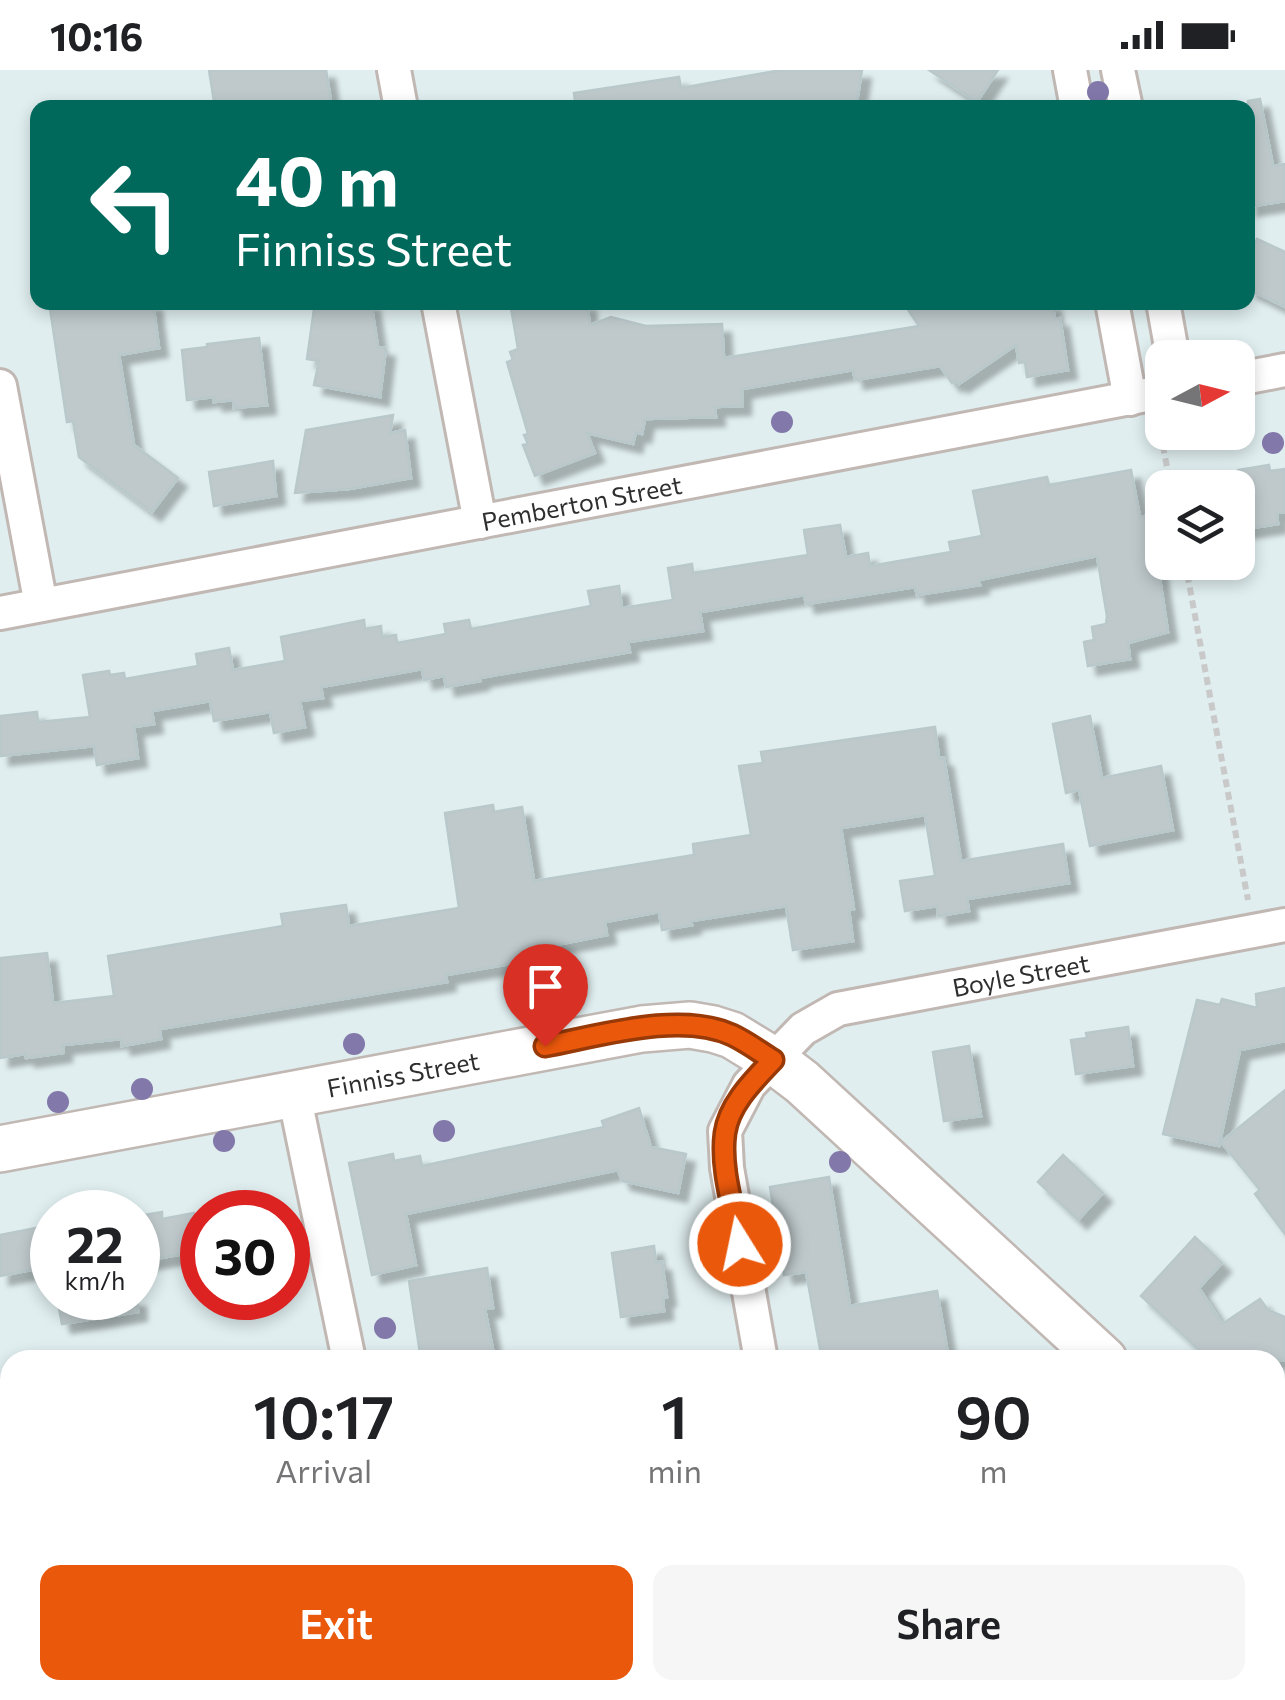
<!DOCTYPE html>
<html lang="en">
<head>
<meta charset="utf-8">
<style>
	body { margin:0; font-family:Commissioner,sans-serif; background:#f6f6f6; color:#202124; height:100vh; display:flex; flex-direction:column; font-size:38px; white-space:nowrap }
	* { box-sizing:border-box; margin:0 }
	p { font-size:32px; color:#757577 }
	.icon { flex:none; width:55px; height:55px; fill:none; stroke:currentColor; stroke-width:2; stroke-linecap:round; stroke-linejoin:round }
	.map { position:relative; flex:1; overflow:hidden }
	.side { position:absolute; left:0px; top:1280px; width:1285px; height:350px; display:flex; flex-direction:column; background:#fff; border-radius:30px 30px 0 0; box-shadow:0 5px 15px #0003 }
	.side>* { flex:none }
	.top-card { position:absolute; left:30px; top:30px; width:1225px; height:210px; border-radius:20px; box-shadow:0 5px 15px #0003; background:#00695c; color:#fff; overflow:hidden }
	.needle { width:65px; rotate:83deg }
	.tools { position:absolute; left:1145px; top:270px; display:grid; gap:20px }
	.tools a { display:grid; place-items:center; width:110px; height:110px; border-radius:20px; background:#fff; box-shadow:0 5px 15px #0003; font-size:50px }
	.speed { position:absolute; left:30px; top:1120px; display:flex; gap:20px; font-size:50px; font-weight:700; text-align:center }
	.speed>* { display:grid; place-content:center; width:130px; height:130px; border-radius:50%; background:#fff; box-shadow:0 5px 15px #0003; line-height:1 }
	.speed small { font-size:25px; font-weight:400 }
	.speed .limit { border:15px solid #d22; background:#fff; color:#111 }
	.pin { position:absolute; display:grid; place-items:center; width:85px; height:85px; color:#fff; margin:-102px -42px; border-radius:50% 50% 50% 0; rotate:-45deg; box-shadow:0 0 10px #0007 }
	.pin .icon { rotate:45deg }
	.me { position:absolute; width:110px; margin:-55px; rotate:350deg; stroke-linejoin:round; filter:drop-shadow(0 0 8px #0008) }
	.turn { display:flex; align-items:center; gap:35px; height:210px; padding:0 40px; font-size:45px }
	.turn .icon { width:130px; height:130px; stroke-width:2.5 }
	.turn b { display:block; font-size:70px; line-height:85px }
	.eta { display:flex; justify-content:space-evenly; align-items:center; height:170px; text-align:center }
	.eta b { font-size:60px; font-weight:600; line-height:70px }
	.action { display:flex; gap:20px; margin-top:auto; padding:20px 40px }
	.action a { flex:1; height:115px; border-radius:20px; background:#ea580c; color:#fff; font-size:40px; font-weight:600; line-height:115px; text-align:center }
	.action a+a { background:#f6f6f6; color:#202124 }
	.status { display:flex; justify-content:space-between; align-items:center; height:70px; padding:0 50px; background:#fff; direction:ltr }
	.status svg { height:28px; fill:currentColor }
	.map>svg:first-child { display:block }
	.building { fill:#bfc9cb; stroke:#b9c8cb; stroke-width:2.5; filter:url(#shadow) }
	.lines { fill:none; stroke-linecap:round; stroke-linejoin:round }
	.lane-casing { stroke:#c1b8b4; stroke-width:20 }
	.street-casing { stroke:#c1b8b4; stroke-width:38 }
	.secondary-casing { stroke:#c1b8b4; stroke-width:50 }
	.path { stroke:#c9c9c9; stroke-width:6; stroke-dasharray:8 5; stroke-linecap:butt }
	.lane { stroke:#fff; stroke-width:15 }
	.street { stroke:#fff; stroke-width:32 }
	.secondary { stroke:#fff; stroke-width:45 }
	.tree { fill:#8278aa }
	.route-casing { stroke:#983908; stroke-width:25 }
	.route { stroke:#ea580c; stroke-width:18 }
	.labels { text-anchor:middle; dominant-baseline:central; stroke-width:8; stroke-linejoin:round; paint-order:stroke }
	.street-label { font-size:25px; fill:#2e2e2e; stroke:#fff }
</style>
</head>
<body>
<div class="status"><b>10:16</b><svg viewBox="0 0 49 12"><path d="M0 12V9h3v3zM5 12V6h3v6zM10 12V3h3v9zM15 12V0h3v12zM26 1h20v11H26zM47 4h2v5h-2z"/></svg></div>
<div class="map">
<svg width="1285" height="1630" viewBox="0 0 1285 1630">
	<defs>
		<filter id="shadow"><feDropShadow dx="9" dy="9" stdDeviation="2.5" flood-color="#0004"/></filter>
	</defs>
	<rect width="100%" height="100%" fill="#e0eeef"/>
	<g class="building">
		<polygon points="209,0 326,0 332,38 215,38"/>
		<polygon points="781,0 862,0 856,38 576,38 574,23 679,7 681,18"/>
		<polygon points="929,0 998,0 977,32"/>
		<polygon points="1260,29 1273,96 1285,94 1285,131 1248,137 1248,31"/>
		<polygon points="1257,169 1285,182 1285,237 1248,219 1248,190"/>
		<polygon points="49,232 153,232 159,278 119,285 134,375 178,408 152,442 79,387 73,351 67,352"/>
		<polygon points="315,232 371,232 378,277 386,278 380,327 314,315 319,291 307,289"/>
		<polygon points="510,232 587,232 590,255 611,247 646,256 722,254 724,288 919,256 903,232 1052,232 1055,249 1060,248 1068,300 1027,307 1025,292 1019,293 1016,275 959,314 956,310 952,313 940,296 855,310 853,300 742,319 742,336 715,337 716,347 645,349 642,364 636,362 633,374 587,363 595,383 535,406 523,375 528,374 524,365 528,364 507,292 513,290 510,282 518,279"/>
		<polygon points="259,268 267,335 234,338 233,330 214,332 214,327 187,330 182,280 207,277 207,274"/>
		<polygon points="393,345 390,363 405,360 411,408 349,419 295,423 306,360"/>
		<polygon points="273,391 276,426 214,436 209,402"/>
		<polygon points="1269,395 1270,401 1285,399 1285,442 1277,443 1278,454 1238,460 1238,400"/>
		<polygon points="1131,400 1140,447 1145,446 1153,496 1158,496 1168,562 1128,573 1130,589 1088,596 1084,572 1094,570 1092,557 1106,554 1107,546 1097,486 979,510 980,515 917,525 915,517 806,534 804,525 700,542 703,561 628,572 630,582 480,608 480,611 446,617 444,606 424,610 422,599 321,617 323,628 300,631 305,657 274,663 270,642 214,651 210,631 152,641 154,654 134,657 138,688 97,695 94,676 0,686 0,646 37,642 38,652 90,647 83,605 109,601 110,605 124,603 125,609 198,596 196,584 229,578 233,600 285,591 281,567 364,550 365,559 381,556 382,567 396,565 397,573 446,564 444,554 469,550 471,559 591,536 588,521 619,516 622,538 673,530 668,498 692,494 693,503 808,485 804,460 840,455 846,487 868,483 870,496 951,482 949,472 982,466 973,421 1047,407 1049,415"/>
		<polygon points="1090,646 1102,708 1161,696 1173,760 1090,776 1079,720 1066,723 1053,654"/>
		<polygon points="935,657 939,688 944,688 961,791 1063,774 1069,813 967,829 969,841 938,846 937,836 905,841 900,811 935,806 925,745 841,758 854,839 849,840 853,871 793,880 786,836 691,851 692,855 662,860 659,842 605,852 607,865 520,882 522,892 446,905 447,912 160,959 161,969 122,976 121,969 63,975 63,983 26,988 25,984 0,988 0,888 47,883 53,933 114,926 108,886 283,856 281,844 346,835 349,856 459,838 445,743 493,735 494,742 522,737 534,811 694,785 693,774 751,765 739,696 763,693 761,682"/>
		<polygon points="1285,918 1285,971 1240,980 1219,1076 1163,1064 1197,930 1220,935 1222,929 1257,938 1256,924"/>
		<polygon points="1128,957 1133,996 1076,1004 1071,970 1087,968 1086,963"/>
		<polygon points="969,976 981,1046 944,1051 933,982"/>
		<polygon points="1285,1020 1285,1164 1255,1124 1260,1120 1221,1072"/>
		<polygon points="639,1038 651,1077 686,1084 678,1123 622,1111 618,1100 406,1144 416,1195 372,1205 349,1093 393,1084 394,1091 420,1086 422,1096 604,1057 602,1051"/>
		<polygon points="1063,1085 1103,1123 1078,1150 1038,1112"/>
		<polygon points="829,1107 850,1236 937,1221 949,1290 822,1290 806,1202 784,1205 770,1117"/>
		<polygon points="162,1142 162,1149 194,1143 201,1181 138,1192 138,1146"/>
		<polygon points="36,1158 38,1171 52,1169 52,1196 0,1206 0,1165"/>
		<polygon points="1195,1167 1222,1193 1199,1218 1222,1254 1260,1229 1268,1240 1285,1247 1285,1290 1210,1290 1141,1226"/>
		<polygon points="654,1176 656,1192 662,1192 667,1227 663,1228 664,1241 621,1247 612,1183"/>
		<polygon points="487,1198 493,1238 485,1239 495,1290 421,1290 409,1211"/>
		<polygon points="57,1228 137,1228 138,1242 62,1254"/>
	</g>
	<g class="lines">
		<g class="lane-casing">
			<polyline id="lane" points="1275,1502 1285,1494"/>
		</g>
		<g class="street-casing">
			<g id="street">
				<polyline points="394,0 401,38"/>
				<polyline points="1070,0 1077,38"/>
				<polyline points="1118,0 1126,38"/>
				<polyline points="438,232 480,452"/>
				<polyline points="1112,232 1130,329"/>
				<polyline points="1163,232 1173,288"/>
				<polyline points="1238,309 1285,300"/>
				<polyline points="0,316 41,535"/>
				<path id="s1" d="M 0,543 L 1162,322"/>
				<polyline points="294,1024 349,1290"/>
				<path id="s2" d="M 761,1290 L 727,1098 L 725,1061 L 749,1015 L 803,959 L 838,939 L 1285,855"/>
				<polyline points="0,1574 10,1572"/>
				<polyline points="418,1620 420,1630"/>
				<polyline points="821,1620 823,1630"/>
			</g>
		</g>
		<g class="secondary-casing">
			<g id="secondary">
				<path id="s3" d="M 0,1079 L 642,959 L 690,955 L 713,959 L 732,965 L 773,990 L 802,1012 L 1104,1290"/>
				<polyline points="1275,1446 1285,1455"/>
			</g>
		</g>
		<g class="path">
			<polyline points="1158,350 1171,418"/>
			<polyline points="1185,492 1248,830"/>
		</g>
		<use href="#lane" class="lane"/>
		<use href="#street" class="street"/>
		<use href="#secondary" class="secondary"/>
	</g>
	<g class="tree">
		<circle cx="1098" cy="22" r="11"/>
		<circle cx="782" cy="352" r="11"/>
		<circle cx="1273" cy="373" r="11"/>
		<circle cx="354" cy="974" r="11"/>
		<circle cx="142" cy="1019" r="11"/>
		<circle cx="58" cy="1032" r="11"/>
		<circle cx="444" cy="1061" r="11"/>
		<circle cx="224" cy="1071" r="11"/>
		<circle cx="840" cy="1092" r="11"/>
		<circle cx="385" cy="1258" r="11"/>
	</g>
	<g class="lines">
		<g class="route-casing">
			<path id="route" d="M 545,976 C 599,966 681,941 732,965 C 747,972 760,982 773,990 C 754,1010 729,1034 725,1063 C 720,1098 734,1140 740,1174"/>
		</g>
		<use href="#route" class="route"/>
	</g>
	<g class="labels">
		<g class="street-label">
			<text stroke="none"><textPath href="#s1" startOffset="592">Pemberton Street</textPath></text>
			<text stroke="none"><textPath href="#s2" startOffset="588">Boyle Street</textPath></text>
			<text stroke="none"><textPath href="#s3" startOffset="410">Finniss Street</textPath></text>
		</g>
	</g>
</svg>
<div class="tools">
<a><svg class="needle" viewBox="-14 -14 28 28"><path d="M0-13l5 13h-10z" fill="#e53935"/><path d="M0 13l5-13h-10z" fill="#757577"/></svg></a>
<a><svg class="icon" aria-label="layers" viewBox="0 0 24 24"><path d="M12 4l9 5-9 5-9-5zM3 14l9 5 9-5"/></svg></a>
</div>
<div class="speed"><div>22<small>km/h</small></div><div class="limit">30</div></div>
<div class="pin" style="left:545px;top:976px;background:#d93025"><svg class="icon" aria-label="arrive" viewBox="0 0 24 24"><path d="M6 21V4h12l-3 4 3 4H6"/></svg></div>
<svg class="me" style="left:740px;top:1174px" viewBox="-20 -20 40 40"><circle r="17" fill="#ea580c" stroke="#fff" stroke-width="3"/><path d="M0-11L8 9 0 5-8 9z" fill="#fff"/></svg>
<div class="top-card">
<div class="turn"><svg class="icon" aria-label="left" viewBox="0 0 24 24"><path d="M17 20v-9H6M10 6l-5 5 5 5"/></svg><div><b>40 m</b>Finniss Street</div></div>
</div>
<section class="side">
<div class="eta">
<div><b>10:17</b><p>Arrival</p></div>
<div><b>1</b><p>min</p></div>
<div><b>90</b><p>m</p></div>
</div>
<div class="action"><a>Exit</a><a>Share</a></div>
</section>
</div>
</body>
</html>
